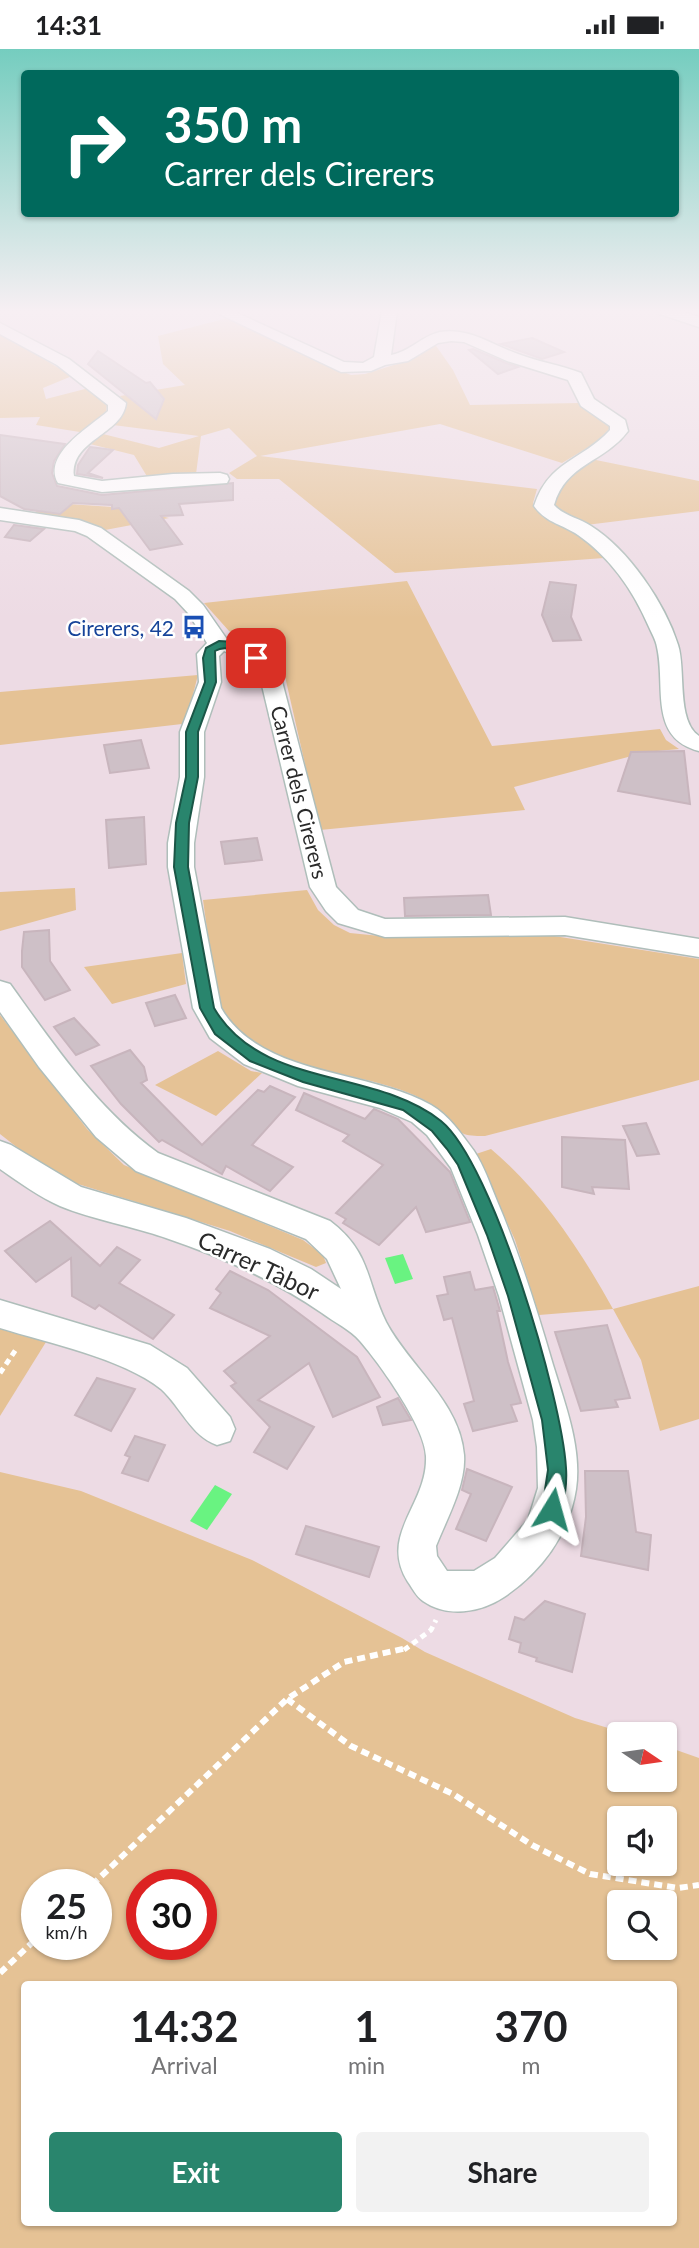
<!DOCTYPE html>
<html lang="en">
<head>
<meta charset="utf-8">
<style>
	body { margin:0; font-family:Lato,sans-serif; background:#f2f2f2; color:#202124; height:100vh; display:flex; flex-direction:column; font-size:26px; white-space:nowrap }
	* { box-sizing:border-box; margin:0 }
	p { font-size:23px; color:#757577 }
	.icon { flex:none; width:38px; height:38px; fill:none; stroke:currentColor; stroke-width:2; stroke-linecap:round; stroke-linejoin:round }
	.map { position:relative; flex:1; overflow:hidden }
	.drawer { position:absolute; left:21px; top:1932px; width:656px; height:245px; display:flex; flex-direction:column; background:#fff; border-radius:7px; box-shadow:0 2px 5px #0004 }
	.drawer>* { flex:none }
	.hud { position:absolute; left:21px; top:21px; width:658px; height:147px; border-radius:7px; box-shadow:0 2px 5px #0004; background:#00695c; color:#fff; overflow:hidden }
	.needle { width:46px; rotate:103deg }
	.controls { position:absolute; left:607px; top:1673px; display:grid; gap:14px }
	.controls a { display:grid; place-items:center; width:70px; height:70px; border-radius:7px; background:#fff; box-shadow:0 2px 5px #0004; font-size:35px }
	.speed { position:absolute; left:21px; top:1820px; display:flex; gap:14px; font-size:35px; font-weight:700; text-align:center }
	.speed>* { display:grid; place-content:center; width:91px; height:91px; border-radius:50%; background:#fff; box-shadow:0 2px 5px #0004; line-height:1 }
	.speed small { font-size:18px; font-weight:400 }
	.speed .limit { border:10px solid #d22; background:#fff; color:#111 }
	.pin { position:absolute; display:grid; place-items:center; width:60px; height:60px; color:#fff; margin:-30px; border-radius:14px; box-shadow:0 4px 10px #0006 }
	.me { position:absolute; width:77px; margin:-38px; rotate:8deg; stroke-linejoin:round; filter:drop-shadow(0 0 5px #0008) }
	.turn { display:flex; align-items:center; gap:24px; height:147px; padding:0 28px; font-size:32px }
	.turn .icon { width:91px; height:91px; stroke-width:2.5 }
	.turn b { display:block; font-size:49px; line-height:60px }
	.eta { display:flex; justify-content:space-evenly; align-items:center; height:119px; text-align:center }
	.eta b { font-size:42px; font-weight:700; line-height:49px }
	.primary-button { display:flex; gap:14px; margin-top:auto; padding:14px 28px }
	.primary-button a { flex:1; height:80px; border-radius:7px; background:#29856d; color:#fff; font-size:28px; font-weight:700; line-height:80px; text-align:center }
	.primary-button a+a { background:#f2f2f2; color:#202124 }
	.status { display:flex; justify-content:space-between; align-items:center; height:49px; padding:0 35px; background:#fff; direction:ltr }
	.status svg { height:19px; fill:currentColor }
	.map>svg:first-child { display:block }
	.green { fill:#e5c295; fill-rule:evenodd }
	.water { fill:#69f381 }
	.building { fill:#cec0c7; stroke:#c8b5bd; stroke-width:2 }
	.lines { fill:none; stroke-linecap:round; stroke-linejoin:round }
	.street-casing { stroke:#afbeba; stroke-width:3 }
	.path-far1 { stroke:#fff; stroke-width:5; stroke-dasharray:6 4.5; stroke-linecap:butt }
	.path { stroke:#fff; stroke-width:6; stroke-dasharray:8 5; stroke-linecap:butt }
	.street { fill:#fff; fill-rule:evenodd }
	.route { fill:#29856d; stroke:#1b5647; stroke-width:2 }
	.labels { text-anchor:middle; dominant-baseline:central; stroke-width:5; stroke-linejoin:round; paint-order:stroke }
	.far-transit-label { font-size:21px; fill:#164399; stroke:#fff; text-anchor:end }
	.far-street-label { font-size:21px; fill:#2a2a2a; stroke:#fff }
	.street-label { font-size:24px; fill:#2a2a2a; stroke:#fff }
</style>
</head>
<body>
<div class="status"><b>14:31</b><svg viewBox="0 0 49 12"><path d="M0 12V9h3v3zM5 12V6h3v6zM10 12V3h3v9zM15 12V0h3v12zM26 1h20v11H26zM47 4h2v5h-2z"/></svg></div>
<div class="map">
<svg width="699" height="2199" viewBox="0 0 699 2199">
	<rect width="100%" height="100%" fill="#eddbe4"/>
	<g class="green">
		<path d="M 228,269 L 325,316 L 351,326 L 365,325 L 413,310 L 434,294 L 453,321 L 470,356 L 581,354 L 611,376 L 610,379 L 597,393 L 562,414 L 440,375 L 260,407 L 537,440 L 533,454 C 539,472 555,472 568,480 C 581,488 594,498 604,509 L 395,524 L 279,430 L 237,430 L 229,424 L 257,407 L 229,379 L 201,387 L 196,425 L 148,429 L 134,406 L 90,395 L 103,385 L 159,399 L 199,387 L 113,376 L 125,361 L 124,352 L 120,347 L 185,336 L 163,315 L 158,287 Z"/>
		<polygon points="0,284 72,327 43,339 46,350 89,339 107,355 106,364 86,384 36,376 40,368 0,369"/>
		<path d="M 591,410 L 699,432 L 699,462 L 586,476 L 553,459 C 555,435 573,423 591,410 Z"/>
		<polygon points="66,439 68,455 128,459 169,469 105,481 81,472 33,465"/>
		<polygon points="407,532 492,697 660,680 666,691 679,700 647,703 514,738 525,761 320,781 284,623 276,611 229,582 204,554"/>
		<polygon points="198,626 189,661 182,675 0,696 0,643"/>
		<polygon points="75,839 76,861 0,882 0,843"/>
		<path d="M 307,841 L 318,861 L 334,876 L 350,884 L 380,887 L 554,887 L 699,910 L 699,1031 L 485,1087 C 479,1087 470,1087 464,1085 C 458,1082 454,1074 449,1069 C 438,1058 424,1050 409,1044 C 344,1018 245,1022 216,946 L 203,851 Z"/>
		<polygon points="182,904 186,935 112,955 84,918"/>
		<polygon points="0,966 87,1080 124,1116 303,1191 323,1206 326,1214 316,1218 230,1182 65,1131 37,1114 0,1085"/>
		<polygon points="218,1002 251,1022 262,1024 216,1067 155,1036"/>
		<path d="M 491,1100 C 542,1143 581,1202 613,1260 L 699,1237 L 699,1370 L 660,1382 L 641,1311 L 613,1260 L 539,1266 L 515,1191 L 476,1105 Z"/>
		<polygon points="0,1280 46,1293 0,1367"/>
		<path d="M 0,1423 L 81,1442 L 252,1511 L 402,1589 L 425,1603 L 575,1669 L 628,1685 L 620,1685 L 620,1731 L 665,1731 L 665,1697 L 699,1709 L 699,2199 L 0,2199 ZM 620,1769 L 665,1769 L 665,1815 L 620,1815 ZM 37,1836 L 96,1836 L 96,1895 L 37,1895 ZM 142,1836 L 201,1836 L 201,1895 L 142,1895 ZM 620,1853 L 665,1853 L 665,1899 L 620,1899 ZM 24,1936 L 674,1936 L 674,2174 L 24,2174 Z"/>
	</g>
	<g class="water">
		<polygon points="403,1205 413,1230 395,1235 385,1209"/>
		<polygon points="215,1436 232,1445 207,1481 190,1472"/>
	</g>
	<g class="building">
		<polygon points="532,289 564,303 542,310 501,295"/>
		<polygon points="473,300 506,314 518,318 498,325 469,301"/>
		<polygon points="98,302 146,334 150,333 164,350 156,370 88,315"/>
		<polygon points="0,386 65,395 54,412 52,424 57,437 102,446 233,434 233,451 179,455 183,466 161,467 182,495 150,501 119,459 112,460 112,456 73,454 60,465 24,460 0,447"/>
		<polygon points="90,398 113,401 88,424 103,429 77,425 78,416"/>
		<polygon points="14,476 44,480 30,492 5,488"/>
		<polygon points="550,533 576,536 571,568 581,591 553,592 542,566"/>
		<polygon points="141,691 149,719 110,724 104,696"/>
		<polygon points="684,702 690,755 618,742 631,703"/>
		<polygon points="144,768 146,815 109,819 106,771"/>
		<polygon points="257,789 262,811 225,815 221,793"/>
		<polygon points="488,846 491,866 405,867 404,849"/>
		<polygon points="49,881 50,912 70,941 45,951 22,918 22,902 24,883"/>
		<polygon points="175,946 186,969 155,977 146,954"/>
		<polygon points="74,969 99,996 76,1006 54,978"/>
		<polygon points="130,1001 144,1018 147,1031 141,1034 202,1096 258,1041 264,1043 270,1037 295,1048 252,1096 293,1118 270,1142 226,1117 222,1125 162,1091 159,1093 121,1055 91,1017"/>
		<polygon points="304,1044 365,1070 374,1060 398,1070 450,1123 470,1173 426,1183 416,1158 379,1196 343,1174 346,1170 336,1164 383,1116 343,1092 349,1086 296,1061"/>
		<polygon points="646,1074 659,1105 637,1107 623,1077"/>
		<polygon points="562,1088 625,1091 629,1140 592,1138 594,1145 562,1138"/>
		<polygon points="50,1172 100,1217 117,1198 140,1211 119,1234 174,1266 153,1290 99,1256 95,1260 72,1247 71,1209 36,1233 5,1202"/>
		<polygon points="230,1222 268,1241 357,1308 380,1348 333,1368 309,1314 258,1351 314,1378 287,1420 254,1403 270,1378 231,1337 236,1334 224,1322 270,1287 210,1259 221,1244 216,1240"/>
		<polygon points="470,1223 475,1241 493,1238 500,1262 497,1262 508,1313 521,1354 511,1356 517,1372 473,1382 464,1355 474,1352 452,1269 444,1271 437,1247 448,1245 444,1228"/>
		<polygon points="607,1276 630,1349 615,1351 618,1358 581,1362 555,1283"/>
		<polygon points="97,1329 135,1340 111,1382 75,1366"/>
		<polygon points="398,1349 411,1371 383,1376 377,1358"/>
		<polygon points="135,1387 165,1396 148,1432 122,1424 130,1408 125,1406"/>
		<polygon points="467,1420 512,1438 486,1492 456,1480 471,1445 462,1441"/>
		<polygon points="585,1422 628,1422 636,1483 651,1486 648,1521 581,1507 586,1468"/>
		<polygon points="306,1477 379,1498 369,1528 296,1505"/>
		<polygon points="545,1552 585,1565 572,1623 536,1612 537,1609 519,1603 521,1594 509,1590 515,1568 524,1571"/>
	</g>
	<g class="lines">
		<g class="street-casing">
			<g id="street">
				<path d="M 213,262 L 233,262 L 344,313 L 363,314 L 374,308 L 382,262 L 397,262 L 391,306 C 409,303 422,287 440,283 C 469,278 492,296 518,305 C 539,313 560,316 581,324 L 594,350 L 625,371 L 628,382 C 604,414 566,414 554,456 C 564,467 579,469 591,477 C 628,500 665,554 678,596 C 686,620 676,672 699,687 L 699,702 C 648,689 666,637 657,598 C 656,591 652,585 649,578 C 634,543 611,509 578,486 C 562,475 546,474 534,457 C 549,411 582,412 610,381 L 610,377 L 581,357 L 568,331 L 507,312 L 464,293 L 451,292 L 438,294 L 408,312 L 385,316 L 371,322 L 341,323 Z"/>
				<polygon points="657,262 680,262 699,268 699,278 660,265"/>
				<path d="M 0,274 L 69,310 L 126,354 C 123,385 70,391 74,427 L 102,432 L 173,425 L 220,424 L 227,426 L 229,430 L 227,434 L 102,443 L 58,434 C 42,405 90,378 108,362 L 108,356 L 57,316 L 0,285 Z"/>
				<path d="M 0,459 L 79,471 L 101,479 L 189,542 L 203,556 L 226,589 L 249,596 L 279,621 L 336,838 L 358,861 L 385,870 L 565,868 L 699,890 L 699,908 L 565,886 L 385,888 L 338,874 L 326,862 L 310,838 L 260,628 L 240,609 L 224,602 L 219,607 L 221,633 L 204,683 L 204,728 L 194,794 L 194,818 L 221,959 C 261,1028 368,1020 431,1056 C 449,1066 462,1086 474,1102 C 484,1117 490,1135 497,1152 C 520,1206 537,1261 553,1316 C 565,1355 582,1399 576,1440 C 569,1486 541,1523 504,1548 C 480,1564 447,1569 423,1552 C 416,1547 413,1540 408,1533 C 378,1485 428,1456 426,1407 C 425,1378 380,1315 360,1292 C 351,1281 334,1273 322,1264 C 274,1231 222,1208 166,1189 C 132,1177 94,1171 60,1157 C 39,1148 19,1133 0,1120 L 0,1092 L 11,1096 L 81,1138 L 186,1169 L 270,1200 L 311,1220 L 341,1240 L 327,1210 L 306,1190 L 136,1122 L 96,1088 L 39,1018 L 0,963 L 0,932 L 10,935 C 54,996 97,1060 158,1104 L 330,1172 C 371,1203 366,1232 386,1273 C 409,1317 460,1353 464,1406 C 466,1436 447,1469 436,1497 L 437,1507 L 447,1522 L 474,1522 L 495,1509 L 528,1471 L 538,1439 L 537,1398 L 533,1371 L 499,1247 L 478,1186 L 451,1119 L 427,1086 L 412,1073 L 380,1059 L 298,1037 L 244,1015 L 210,989 L 193,959 L 168,818 L 168,794 L 180,728 L 180,683 L 199,633 L 197,605 L 207,594 L 188,564 L 175,550 L 87,487 L 75,482 L 0,471 Z"/>
				<path d="M 0,1251 L 150,1296 L 187,1319 L 230,1368 L 235,1380 L 230,1392 L 217,1396 C 191,1387 181,1358 161,1340 C 122,1309 48,1294 0,1279 Z"/>
			</g>
		</g>
		<g class="path-far1">
			<polyline points="0,1324 17,1299"/>
			<polyline points="404,1601 431,1581 436,1571"/>
		</g>
		<g class="path">
			<polyline points="287,1650 351,1697 453,1745 532,1796 590,1825 678,1839 699,1836"/>
			<polyline points="92,1836 287,1650 344,1613 407,1599"/>
			<polyline points="0,1924 37,1889"/>
		</g>
		<use href="#street" class="street"/>
	</g>
	<linearGradient id="sky" x2="0" y2="1"><stop stop-color="#75cdbf"/><stop offset="0.46" stop-color="#f7eff3"/><stop offset="1" stop-color="#f7eff3" stop-opacity="0"/></linearGradient>
	<rect width="699" height="570" fill="url(#sky)"/>
	<path class="route" d="M 219,592 L 236,593 L 261,609 L 252,611 C 240,605 228,594 215,602 L 216,633 L 198,683 L 198,728 L 189,774 L 188,818 L 214,959 C 261,1040 375,1019 441,1072 C 493,1114 562,1350 566,1419 C 567,1433 565,1453 559,1466 L 552,1468 L 545,1466 L 542,1460 L 548,1421 L 542,1371 L 508,1247 L 487,1186 L 458,1116 L 447,1100 L 432,1082 L 403,1061 L 303,1033 L 250,1012 L 215,985 L 200,959 L 174,818 L 176,774 L 186,728 L 186,683 L 205,633 L 203,609 L 206,599 Z"/>
	<defs>
		<g id="bus-bare" transform="scale(1.89)"><path d="M-5-6H5V4H4V6H2V4H-2V6H-4V4H-5ZM-3.5-4V0h7V-4ZM-3.5 1.2v1.5H-2V1.2ZM2 1.2v1.5H3.5V1.2Z" fill="#1a4fb4" stroke="#fff" stroke-width="2.5" paint-order="stroke"/></g>
	</defs>
	<g fill-rule="evenodd">
		<use href="#bus-bare" x="194" y="578"/>
	</g>
	<g class="labels">
		<g class="far-transit-label">
			<text x="174" y="578">Cirerers, 42</text>
		</g>
		<g class="far-street-label">
			<text transform="translate(300 743) rotate(76)">Carrer dels Cirerers</text>
		</g>
		<g class="street-label">
			<text transform="translate(259 1216) rotate(25)">Carrer Tàbor</text>
		</g>
	</g>
</svg>
<div class="controls">
<a><svg class="needle" viewBox="-14 -14 28 28"><path d="M0-13l5 13h-10z" fill="#e53935"/><path d="M0 13l5-13h-10z" fill="#757577"/></svg></a>
<a><svg class="icon" aria-label="sound" viewBox="0 0 24 24"><path d="M4 9h4l5-4v14l-5-4H4zM17 9q2 3 0 6"/></svg></a>
<a><svg class="icon" aria-label="search" viewBox="0 0 24 24"><circle cx="10" cy="10" r="6"/><path d="M15 15l6 6"/></svg></a>
</div>
<div class="speed"><div>25<small>km/h</small></div><div class="limit">30</div></div>
<div class="pin" style="left:256px;top:609px;background:#d93025"><svg class="icon" aria-label="arrive" viewBox="0 0 24 24"><path d="M6 21V4h12l-3 4 3 4H6"/></svg></div>
<svg class="me" style="left:552px;top:1460px" viewBox="-20 -20 40 40"><path d="M0-17L14 15 0 8-14 15z" fill="#29856d" stroke="#fff" stroke-width="4"/></svg>
<div class="hud">
<div class="turn"><svg class="icon" aria-label="right" viewBox="0 0 24 24"><path d="M7 20v-9h11M14 6l5 5-5 5"/></svg><div><b>350 m</b>Carrer dels Cirerers</div></div>
</div>
<section class="drawer">
<div class="eta">
<div><b>14:32</b><p>Arrival</p></div>
<div><b>1</b><p>min</p></div>
<div><b>370</b><p>m</p></div>
</div>
<div class="primary-button"><a>Exit</a><a>Share</a></div>
</section>
</div>
</body>
</html>
